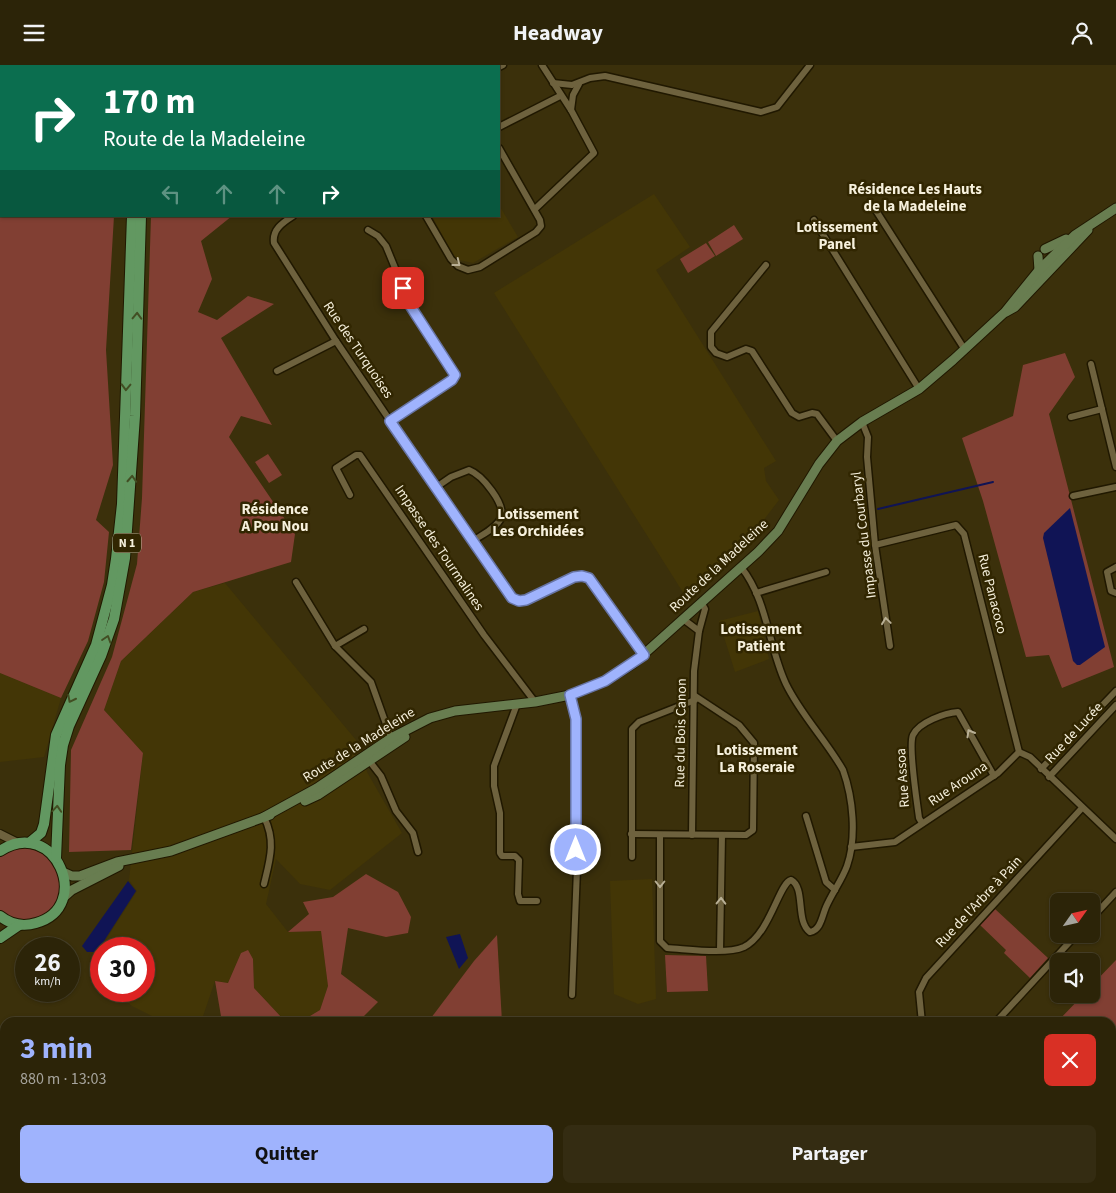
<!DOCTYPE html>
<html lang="fr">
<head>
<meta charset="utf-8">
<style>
	body { margin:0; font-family:"Source Sans 3",sans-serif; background:#342c12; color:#f1f3f6; height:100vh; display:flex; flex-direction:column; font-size:19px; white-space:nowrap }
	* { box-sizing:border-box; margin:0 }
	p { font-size:16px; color:#a6a49c }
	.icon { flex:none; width:28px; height:28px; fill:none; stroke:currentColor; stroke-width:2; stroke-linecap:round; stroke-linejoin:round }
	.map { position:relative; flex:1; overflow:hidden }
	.sheet { position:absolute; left:0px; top:952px; width:1116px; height:176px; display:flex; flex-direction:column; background:#2c2408; border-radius:15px 15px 0 0; box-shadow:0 1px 4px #0004,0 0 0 1px #484129 }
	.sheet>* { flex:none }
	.guide { position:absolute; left:0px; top:0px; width:500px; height:152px; box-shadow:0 1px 4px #0004,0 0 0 1px #484129; background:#0b6e4f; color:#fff; overflow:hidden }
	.needle { width:32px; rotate:56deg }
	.controls { position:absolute; left:1050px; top:828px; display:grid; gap:10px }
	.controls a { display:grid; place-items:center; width:50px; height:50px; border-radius:8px; background:#2c2408; box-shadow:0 1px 4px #0004,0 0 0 1px #484129; font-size:25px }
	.speed { position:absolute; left:15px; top:872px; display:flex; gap:10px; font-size:25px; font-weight:700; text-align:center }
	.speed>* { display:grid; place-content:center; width:65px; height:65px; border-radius:50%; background:#2c2408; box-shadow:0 1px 4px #0004,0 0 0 1px #484129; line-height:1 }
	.speed small { font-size:12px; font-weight:400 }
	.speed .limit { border:8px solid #d22; background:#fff; color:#111 }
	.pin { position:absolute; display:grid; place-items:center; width:42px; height:42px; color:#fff; margin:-21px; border-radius:10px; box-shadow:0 2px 8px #0006 }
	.me { position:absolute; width:55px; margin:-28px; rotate:0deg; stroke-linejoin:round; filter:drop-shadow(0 0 4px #0008) }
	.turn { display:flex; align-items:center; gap:18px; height:105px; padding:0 20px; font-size:22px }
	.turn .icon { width:65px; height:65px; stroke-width:2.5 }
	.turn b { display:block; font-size:35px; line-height:42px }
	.lanes { display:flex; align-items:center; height:48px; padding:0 20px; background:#0003; justify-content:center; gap:25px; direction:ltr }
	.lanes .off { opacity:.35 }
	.round { display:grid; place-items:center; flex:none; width:52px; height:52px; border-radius:8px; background:#342c12 }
	.headline { display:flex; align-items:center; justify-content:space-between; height:85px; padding:0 20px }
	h1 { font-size:30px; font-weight:700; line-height:38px; color:#9fb3fd }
	.button { display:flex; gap:10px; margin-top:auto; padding:10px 20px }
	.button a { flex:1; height:58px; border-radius:8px; background:#9fb3fd; color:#111; font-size:20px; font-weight:700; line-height:58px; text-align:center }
	.button a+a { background:#342c12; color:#f1f3f6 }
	header { display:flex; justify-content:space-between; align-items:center; height:65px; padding:0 20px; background:#2c2408; font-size:22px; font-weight:700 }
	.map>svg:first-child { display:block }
	.built { fill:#433606 }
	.green { fill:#813f33 }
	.water { fill:#101455 }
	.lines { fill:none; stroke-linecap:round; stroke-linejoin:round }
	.stream { stroke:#101455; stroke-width:2 }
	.minor-casing { stroke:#201800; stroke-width:9 }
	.tertiary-casing { stroke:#201800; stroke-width:10 }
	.secondary-casing { stroke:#201800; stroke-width:11 }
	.primary-casing { stroke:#201800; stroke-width:12 }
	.minor { stroke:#6e623e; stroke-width:6 }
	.tertiary { stroke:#6e623e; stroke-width:8 }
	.secondary { stroke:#687d50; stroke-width:9 }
	.primary { stroke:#629861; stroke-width:10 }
	.oneway { stroke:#b9b095 }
	.oneway2 { stroke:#424e23 }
	.route-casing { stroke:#6774a4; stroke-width:12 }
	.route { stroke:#9fb3fd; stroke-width:9 }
	.labels { text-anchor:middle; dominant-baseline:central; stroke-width:5; stroke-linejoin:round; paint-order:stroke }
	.shield { fill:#312601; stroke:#bbb39a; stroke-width:1 }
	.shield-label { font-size:12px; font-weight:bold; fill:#f6f0dc }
	.street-label { font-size:14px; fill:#f6f0dc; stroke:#312601 }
	.neighbourhood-label { font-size:15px; font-weight:bold; fill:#f6f0dc; stroke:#312601 }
</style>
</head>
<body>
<header><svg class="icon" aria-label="menu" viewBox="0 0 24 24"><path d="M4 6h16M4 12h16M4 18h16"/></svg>Headway<svg class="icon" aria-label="person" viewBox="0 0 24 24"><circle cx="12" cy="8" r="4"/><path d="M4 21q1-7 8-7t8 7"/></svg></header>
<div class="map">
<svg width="1116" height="1128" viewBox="0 0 1116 1128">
	<rect width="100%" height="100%" fill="#3b300b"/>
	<g class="built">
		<polygon points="654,129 690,182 656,205 776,396 764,403 766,416 779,435 747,477 702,516 684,529 494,228"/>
		<polygon points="499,140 518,172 473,198 455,194 432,151 499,151"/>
		<polygon points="225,518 361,681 367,707 402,768 330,825 300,819 276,794 266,839 288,867 321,866 328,921 320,945 300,957 283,954 254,923 253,894 241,888 228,918 215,916 201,957 164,957 132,941 114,926 144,926 144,884 114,884 105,876 137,826 129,815 143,688 104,645 121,596 193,527"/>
		<polygon points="758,546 769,594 735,607 719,556"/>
		<polygon points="0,608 61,633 44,692 0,697"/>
		<polygon points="652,814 656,934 638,939 614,929 610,816"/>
		<polygon points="0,963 5,963 5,1124 263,1124 262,1128 0,1128"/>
	</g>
	<g class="green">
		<polygon points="0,0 134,0 1,1 1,151 114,151 106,285 113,400 96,455 109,467 104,517 88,576 61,633 0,608"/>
		<polygon points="151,151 232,151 201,176 212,214 198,247 217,255 248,231 274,239 221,273 272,360 241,351 229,372 295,469 291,497 193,527 121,596 104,645 143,688 131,785 69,787 71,685 112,592 137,499 142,433"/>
		<polygon points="734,160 743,174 716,191 708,177"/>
		<polygon points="706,178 715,191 688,208 680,194"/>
		<polygon points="1065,288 1075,312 1049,349 1114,602 1062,623 1049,590 1026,592 983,436 962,373 1013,351 1023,300"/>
		<polygon points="268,389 282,410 269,418 255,397"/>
		<path d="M 25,783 C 69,788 74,849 28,855 C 19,857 7,853 0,846 L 0,792 L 15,784 Z"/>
		<polygon points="366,809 398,827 411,852 408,868 386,872 348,863 341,909 378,937 358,957 328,957 326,954 322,957 300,957 320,945 328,921 321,866 288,867 309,849 303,837 333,832"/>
		<polygon points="995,844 1048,893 1030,913 1004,888 1006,885 980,860"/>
		<polygon points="497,870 502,957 428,957 474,896"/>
		<polygon points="248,885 253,894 254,923 283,954 295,957 222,957 215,916 228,918 241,888"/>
		<polygon points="665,890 706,891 708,926 667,927"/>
		<polygon points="1116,895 1116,1128 918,1128 909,1124 1111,1124 1111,958 1057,957 1084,929 1091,929 1091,921"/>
		<polygon points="275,1124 745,1124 745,1128 274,1128"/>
	</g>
	<g class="water">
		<polygon points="1070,443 1105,582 1080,600 1077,600 1073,596 1043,473 1044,468"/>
		<polygon points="128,816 136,826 97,887 87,887 82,881"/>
		<polygon points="460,869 468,893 459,904 446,872"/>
	</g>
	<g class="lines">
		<polyline class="stream" points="878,444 993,417"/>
		<g class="minor-casing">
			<g id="minor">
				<polyline points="351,1 352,0"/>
				<polyline points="431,1 432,0"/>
				<polyline points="499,2 503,0"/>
				<polyline points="553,18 572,20 590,13 605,11 761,47 777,42 810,0"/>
				<polyline points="571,45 573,30 579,19"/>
				<polyline points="499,62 560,31"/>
				<polyline points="535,144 594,88 571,45 542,0"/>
				<polyline points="875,144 965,285"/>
				<path d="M 293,151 C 282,158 272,165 274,178 L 336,276 L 507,528 L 519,536 L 526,535 L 574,513 L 582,511 L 589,513 L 644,590"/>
				<polyline points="426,151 451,194 458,201 468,205 480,202 536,167 541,161 540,155 499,83"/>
				<polyline points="814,155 919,324"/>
				<polyline points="368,165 378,171 386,181 411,242 455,310 453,315 391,356"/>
				<polyline points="766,200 711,267 711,282 716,288 727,292 746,284 752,286 792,348 799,352 812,348 817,349 837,376"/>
				<polyline points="1091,299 1116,402"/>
				<polyline points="277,306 336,276"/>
				<polyline points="1071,352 1102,344"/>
				<polyline points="862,357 868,372 867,392 875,480 890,581"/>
				<path d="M 435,423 L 451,412 L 469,405 C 482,410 506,439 501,453 C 497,463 481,470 473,476"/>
				<polyline points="350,430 336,403 356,390 360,390 484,570 535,637"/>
				<polyline points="1073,431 1116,422"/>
				<polyline points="875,480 956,460 964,469 1019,687"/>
				<polyline points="1116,502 1107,507 1111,526 1116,528"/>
				<polyline points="296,517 335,581 371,617 391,673"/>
				<polyline points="756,528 826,507"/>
				<polyline points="683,554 699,566"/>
				<polyline points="335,581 364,564"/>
				<polyline points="570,630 576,654 577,804 572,930"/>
				<polyline points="517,639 494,701 494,721 500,748 500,788 502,791 515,791 519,795 518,829 520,836 537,836"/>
				<polyline points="1019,687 1030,692 1116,774"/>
				<polyline points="367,693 381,711 396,746 413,768 418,787"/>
				<polyline points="1041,704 1116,626"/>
				<polyline points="1049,712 1116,640"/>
				<polyline points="806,751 826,817 835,825"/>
				<path d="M 922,758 L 919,753 C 917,737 908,681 913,670 C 919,657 945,648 958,647 L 994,711"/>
				<polyline points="631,769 746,770 753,765 754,678 739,660 695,631"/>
				<path d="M 660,770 L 660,876 L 667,883 C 687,884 726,890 744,882 C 770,869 779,818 791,815 C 806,823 795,856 810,867 C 821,865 822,851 826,842 C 832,828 842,815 847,801 C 857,772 853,733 843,705 C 826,675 801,650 786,619 C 768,581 768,536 741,502"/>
				<polyline points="692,770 694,606 699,566 705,544 701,537"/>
				<polyline points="851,782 895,777 998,708 1019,687"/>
				<polyline points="632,792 632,664 639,657 695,635"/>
				<path d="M 264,819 C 270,794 276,776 264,752"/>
				<polyline points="1091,854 1116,827"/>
				<polyline points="720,885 722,770"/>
				<polyline points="922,958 919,927 926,913 1082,743"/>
				<polyline points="995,958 1077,869"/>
			</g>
		</g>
		<g class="tertiary-casing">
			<polyline id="tertiary" points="0,769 18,778"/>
		</g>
		<g class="secondary-casing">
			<g id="secondary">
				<polyline points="1045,184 1066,174"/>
				<polyline points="1038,191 1039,205"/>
				<polyline points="1006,247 1015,242 1088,165"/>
				<polyline points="305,736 318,730 405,672"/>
				<polyline points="264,752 317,723 391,673 430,653 455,646 535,637 570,630 605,616 634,598 758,487 778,466 819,399 837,376 862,357 919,324 953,295 1005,247 1039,205 1075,170 1116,143"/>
				<polyline points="63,807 72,811 80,811 117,797 171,786 270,750"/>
				<polyline points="63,833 72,825 119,801"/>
			</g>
		</g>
		<g class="primary-casing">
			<g id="primary">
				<polyline points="154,1 154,0"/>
				<polyline points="163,1 163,0"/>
				<polyline points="29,778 41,768 44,759 56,670 96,580 112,520 116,494 122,439 132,151"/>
				<path d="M 0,786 C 55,750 94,842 36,858 C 23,862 10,859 0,851"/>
				<polyline points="56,793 60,700 63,680 69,661 101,591 114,554 125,493 135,351 141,151"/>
				<polyline points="0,873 19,860"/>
			</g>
		</g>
		<use href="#minor" class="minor"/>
		<use href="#tertiary" class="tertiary"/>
		<use href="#secondary" class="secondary"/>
		<use href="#primary" class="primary"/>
	</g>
	<defs><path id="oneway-chevron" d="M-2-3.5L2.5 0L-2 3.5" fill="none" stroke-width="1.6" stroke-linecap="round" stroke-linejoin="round" transform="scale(1.25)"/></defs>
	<g class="oneway">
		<use href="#oneway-chevron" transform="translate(457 198) rotate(38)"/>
		<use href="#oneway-chevron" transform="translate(886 556) rotate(-98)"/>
		<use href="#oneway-chevron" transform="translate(970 668) rotate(-120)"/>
		<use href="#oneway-chevron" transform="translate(660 819) rotate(90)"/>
		<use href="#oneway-chevron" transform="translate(721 836) rotate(-89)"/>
	</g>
	<g class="oneway2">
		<use href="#oneway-chevron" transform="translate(137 251) rotate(-88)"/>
		<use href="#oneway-chevron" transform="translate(126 322) rotate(92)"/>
		<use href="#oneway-chevron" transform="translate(132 414) rotate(-87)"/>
		<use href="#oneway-chevron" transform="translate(107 574) rotate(-72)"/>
		<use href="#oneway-chevron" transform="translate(71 634) rotate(117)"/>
		<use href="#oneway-chevron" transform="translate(57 744) rotate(-86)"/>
	</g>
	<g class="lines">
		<g class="route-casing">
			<polyline id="route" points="403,223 411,242 455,310 452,315 390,356 512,533 519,536 526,535 574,512 582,511 589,513 644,590 605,616 570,630 576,654 576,785"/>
		</g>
		<use href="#route" class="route"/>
	</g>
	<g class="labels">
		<rect class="shield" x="113" y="468.5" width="28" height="19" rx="4"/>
		<g class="shield-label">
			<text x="127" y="478">N 1</text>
		</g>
		<g class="street-label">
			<text transform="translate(358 285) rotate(56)">Rue des Turquoises</text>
			<text transform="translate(864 470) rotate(-97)">Impasse du Courbaryl</text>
			<text transform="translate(439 483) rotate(56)">Impasse des Tourmalines</text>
			<text transform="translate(719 501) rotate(-43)">Route de la Madeleine</text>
			<text transform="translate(992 529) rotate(76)">Rue Panacoco</text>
			<text transform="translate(681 668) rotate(-89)">Rue du Bois Canon</text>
			<text transform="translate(1074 668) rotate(-47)">Rue de Lucée</text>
			<text transform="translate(359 680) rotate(-32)">Route de la Madeleine</text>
			<text transform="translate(903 713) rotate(-94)">Rue Assoa</text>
			<text transform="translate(958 719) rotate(-34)">Rue Arouna</text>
			<text transform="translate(979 837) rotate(-47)">Rue de l'Arbre à Pain</text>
		</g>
		<g class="neighbourhood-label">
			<text x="915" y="124">Résidence Les Hauts<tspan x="915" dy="17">de la Madeleine</tspan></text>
			<text x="837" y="162">Lotissement<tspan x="837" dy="17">Panel</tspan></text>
			<text x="275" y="444">Résidence<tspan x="275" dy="17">A Pou Nou</tspan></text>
			<text x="538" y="449">Lotissement<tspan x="538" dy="17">Les Orchidées</tspan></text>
			<text x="761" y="564">Lotissement<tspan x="761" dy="17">Patient</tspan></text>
			<text x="757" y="685">Lotissement<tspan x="757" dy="17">La Roseraie</tspan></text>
		</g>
	</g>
</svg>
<div class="controls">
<a><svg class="needle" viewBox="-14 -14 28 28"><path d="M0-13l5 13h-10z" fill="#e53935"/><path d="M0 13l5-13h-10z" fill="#a6a49c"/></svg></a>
<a><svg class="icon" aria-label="sound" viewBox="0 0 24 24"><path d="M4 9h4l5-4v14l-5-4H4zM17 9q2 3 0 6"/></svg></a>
</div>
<div class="speed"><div>26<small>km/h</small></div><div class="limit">30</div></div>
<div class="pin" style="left:403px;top:223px;background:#d93025"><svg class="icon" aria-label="arrive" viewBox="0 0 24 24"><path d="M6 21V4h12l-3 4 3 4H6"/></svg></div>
<svg class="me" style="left:576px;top:785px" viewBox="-20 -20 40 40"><circle r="17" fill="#9fb3fd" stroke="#fff" stroke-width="3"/><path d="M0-11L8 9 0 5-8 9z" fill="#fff"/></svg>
<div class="guide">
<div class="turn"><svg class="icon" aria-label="right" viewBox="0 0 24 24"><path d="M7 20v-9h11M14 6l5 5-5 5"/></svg><div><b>170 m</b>Route de la Madeleine</div></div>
<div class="lanes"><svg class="icon off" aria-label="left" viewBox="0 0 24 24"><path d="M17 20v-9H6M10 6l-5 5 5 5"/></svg><svg class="icon off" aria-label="ahead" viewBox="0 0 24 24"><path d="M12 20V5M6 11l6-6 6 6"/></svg><svg class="icon off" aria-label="ahead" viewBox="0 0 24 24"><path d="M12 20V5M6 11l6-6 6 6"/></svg><svg class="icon" aria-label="right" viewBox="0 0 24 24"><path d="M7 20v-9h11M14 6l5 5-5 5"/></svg></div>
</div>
<section class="sheet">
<div class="headline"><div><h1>3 min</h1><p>880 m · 13:03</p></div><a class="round" style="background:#d93025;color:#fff"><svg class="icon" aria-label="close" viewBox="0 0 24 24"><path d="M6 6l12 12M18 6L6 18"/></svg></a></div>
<div class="button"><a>Quitter</a><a>Partager</a></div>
</section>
</div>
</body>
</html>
